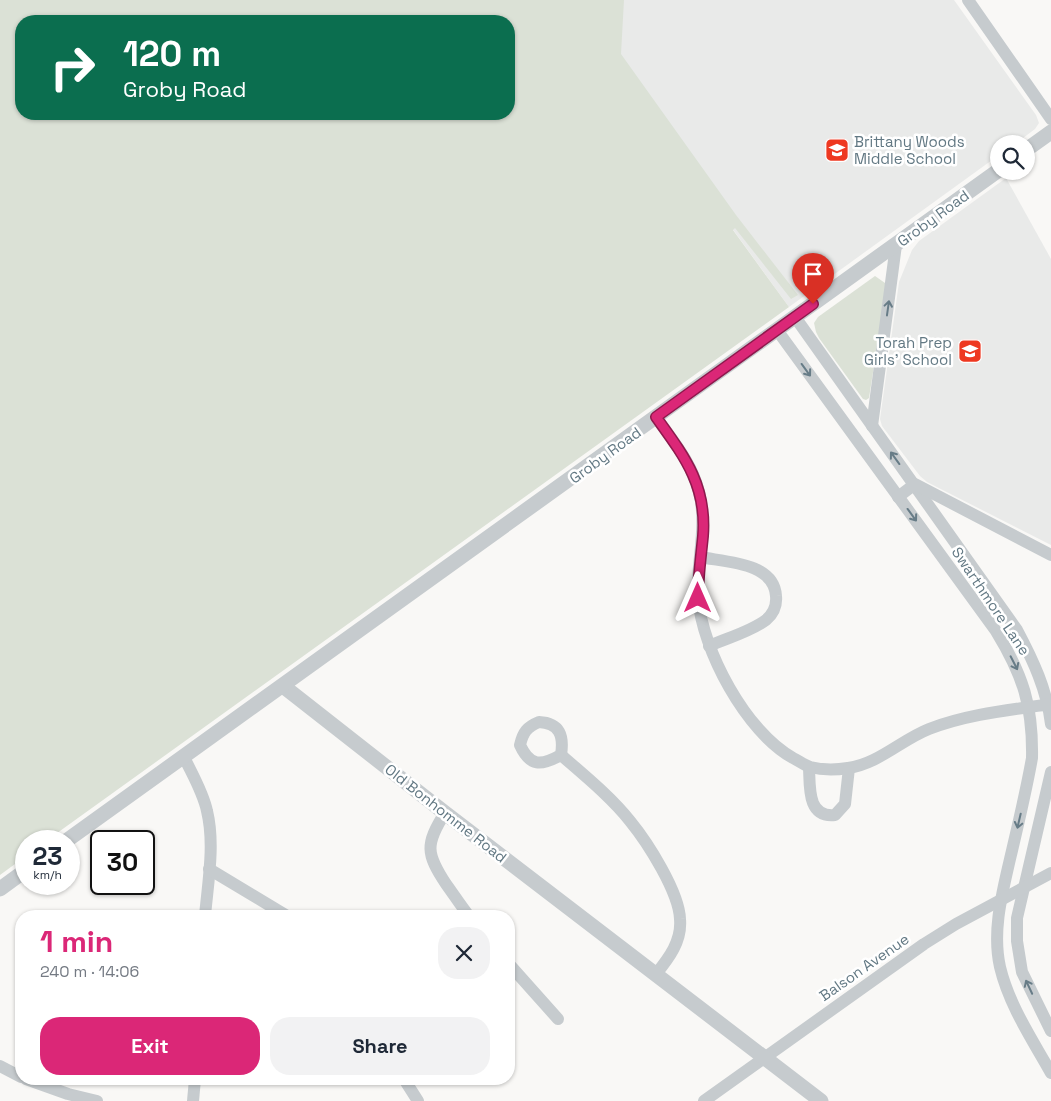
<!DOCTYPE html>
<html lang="en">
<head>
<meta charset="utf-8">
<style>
	body { margin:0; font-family:"Space Grotesk",sans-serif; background:#f2f2f3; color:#1f2937; height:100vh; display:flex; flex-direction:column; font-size:19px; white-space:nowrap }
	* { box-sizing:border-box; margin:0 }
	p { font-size:16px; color:#747a83 }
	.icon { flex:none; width:28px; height:28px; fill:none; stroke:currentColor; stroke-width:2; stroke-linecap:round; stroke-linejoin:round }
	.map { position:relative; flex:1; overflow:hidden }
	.panel { position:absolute; left:15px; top:910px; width:500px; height:175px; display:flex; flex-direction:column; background:#fff; border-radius:20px; box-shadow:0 1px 4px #0004 }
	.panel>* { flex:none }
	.top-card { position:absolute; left:15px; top:15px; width:500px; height:105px; border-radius:20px; box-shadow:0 1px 4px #0004; background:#0b6e4f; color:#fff; overflow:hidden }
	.buttons { position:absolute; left:990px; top:135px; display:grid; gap:10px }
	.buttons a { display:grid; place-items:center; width:45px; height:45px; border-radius:50%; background:#fff; box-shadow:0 1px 4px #0004; font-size:25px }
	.speed { position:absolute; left:15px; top:830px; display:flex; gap:10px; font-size:25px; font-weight:700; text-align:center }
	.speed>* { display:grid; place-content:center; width:65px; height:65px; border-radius:50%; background:#fff; box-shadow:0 1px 4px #0004; line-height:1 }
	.speed small { font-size:12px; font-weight:400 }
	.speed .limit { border:2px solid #111; border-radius:8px; background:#fff; color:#111 }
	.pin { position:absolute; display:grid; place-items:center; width:42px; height:42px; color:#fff; margin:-51px -21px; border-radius:50% 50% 50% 0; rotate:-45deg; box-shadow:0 0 5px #0007 }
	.pin .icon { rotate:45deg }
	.me { position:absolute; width:55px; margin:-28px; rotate:0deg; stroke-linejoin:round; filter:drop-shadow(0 0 4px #0008) }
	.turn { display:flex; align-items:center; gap:18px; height:105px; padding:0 25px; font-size:22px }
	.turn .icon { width:65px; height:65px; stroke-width:2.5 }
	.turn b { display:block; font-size:35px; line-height:42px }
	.round { display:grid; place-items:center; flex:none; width:52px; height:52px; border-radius:20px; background:#f2f2f3 }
	.overview { display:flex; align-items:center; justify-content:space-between; height:85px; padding:0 25px }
	h1 { font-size:30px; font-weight:800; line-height:38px; color:#db2777 }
	.action { display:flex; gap:10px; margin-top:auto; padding:10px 25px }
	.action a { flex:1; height:58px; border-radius:20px; background:#db2777; color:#fff; font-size:20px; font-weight:800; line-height:58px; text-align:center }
	.action a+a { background:#f2f2f3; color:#1f2937 }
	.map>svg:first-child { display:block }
	.built { fill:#e9eae9 }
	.green { fill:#dbe1d6; fill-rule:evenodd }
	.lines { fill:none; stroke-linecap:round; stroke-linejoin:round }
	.minor { stroke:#c6cbce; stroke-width:12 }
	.tertiary { stroke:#c6cbce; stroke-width:15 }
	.oneway { stroke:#677c87 }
	.route-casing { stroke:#8e194d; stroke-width:12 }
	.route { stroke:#db2777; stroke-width:9 }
	.labels { text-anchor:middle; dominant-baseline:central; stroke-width:5; stroke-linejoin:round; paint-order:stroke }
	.poi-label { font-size:15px; fill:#627883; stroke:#fff; text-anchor:start }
	.street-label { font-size:15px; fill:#627883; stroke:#fff }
</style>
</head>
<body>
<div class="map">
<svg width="1051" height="1101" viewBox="0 0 1051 1101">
	<rect width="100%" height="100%" fill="#f9f8f6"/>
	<g class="built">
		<polygon points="567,0 954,0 1036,115 1039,123 1035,129 1015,144 999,144 999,155 789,307"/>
		<polygon points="1006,178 1051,259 1051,545 927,482 920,476 882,426 880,419 899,282 912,250 919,241"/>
	</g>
	<g class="green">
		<path d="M 0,0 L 624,0 L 621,54 L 736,215 L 798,295 L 791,299 L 735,228 L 733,230 L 789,307 L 46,841 L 26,841 L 26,856 L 0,875 ZM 21,21 L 509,21 L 509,114 L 21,114 Z"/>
		<polygon points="875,276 885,283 886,289 869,398 866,400 863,399 819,338 816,332 814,323 818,317"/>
	</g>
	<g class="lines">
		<g class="minor">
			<polyline points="968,0 1051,119"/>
			<path d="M 795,317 L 1017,630 C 1033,660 1047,690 1051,724"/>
			<path d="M 777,330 L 996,631 C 1023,675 1033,706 1032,758 C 1026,792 1018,825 1010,859 C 1002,894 992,931 1000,967 C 1009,1005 1032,1039 1051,1073"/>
			<path d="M 656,417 C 673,441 692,463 699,492 C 708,527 696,562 698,597 C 702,650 746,732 793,758 C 799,761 804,765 810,767 C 822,770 836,770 848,768 C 878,764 901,740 929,729 C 968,714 1010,710 1051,704"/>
			<polyline points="872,426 896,245"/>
			<polyline points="898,497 915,484 1051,555"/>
			<path d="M 700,557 C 725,562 774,562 776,596 C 777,606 773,614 766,620 C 750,632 727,638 709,646"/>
			<path d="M 539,722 C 560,723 564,736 561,755 C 541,766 530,767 520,745 C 523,732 527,727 539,722 Z"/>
			<path d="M 561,755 C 584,775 611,797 630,821 C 648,843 679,892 680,919 C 682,941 669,958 656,974"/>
			<path d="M 184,757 C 192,774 203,792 207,811 C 215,844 208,882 205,916"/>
			<path d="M 809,767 C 810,787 807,818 835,815 L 845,804 L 849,768"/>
			<polyline points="1051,772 1017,918 1017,941 1022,972 1051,1031"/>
			<path d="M 445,813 C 425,844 426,854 446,884 C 454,895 461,906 469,916"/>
			<polyline points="209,869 287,916"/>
			<polyline points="509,964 558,1019"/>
			<polyline points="0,1066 21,1077"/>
			<polyline points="26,1079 68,1094 97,1101"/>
			<polyline points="404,1079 418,1101"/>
			<polyline points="193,1101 195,1079"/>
			<polyline points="704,1101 924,944 956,924 1051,873"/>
		</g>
		<g class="tertiary">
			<polyline points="1026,150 1051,132"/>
			<polyline points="283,686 445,813 821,1101"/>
			<polyline points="66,841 999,170"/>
			<polyline points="0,889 26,870"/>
		</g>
	</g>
	<defs><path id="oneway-shaft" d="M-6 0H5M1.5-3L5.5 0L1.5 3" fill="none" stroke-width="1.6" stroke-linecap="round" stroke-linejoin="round" transform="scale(1.25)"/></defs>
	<g class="oneway">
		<use href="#oneway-shaft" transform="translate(888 308) rotate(-82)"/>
		<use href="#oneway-shaft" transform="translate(806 370) rotate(54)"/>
		<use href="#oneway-shaft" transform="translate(895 458) rotate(-126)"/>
		<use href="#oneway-shaft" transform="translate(912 515) rotate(54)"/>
		<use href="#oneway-shaft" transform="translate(1014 663) rotate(63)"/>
		<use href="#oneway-shaft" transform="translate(1019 821) rotate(103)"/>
		<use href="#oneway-shaft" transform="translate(1029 987) rotate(-115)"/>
	</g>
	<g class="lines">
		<g class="route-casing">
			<path id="route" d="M 698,598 C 698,577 701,557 703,536 C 707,485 684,456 656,417 L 813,304"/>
		</g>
		<use href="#route" class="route"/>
	</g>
	<defs>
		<g id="school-square" transform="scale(1.25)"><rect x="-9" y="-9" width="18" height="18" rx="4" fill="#ee3820" stroke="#fff"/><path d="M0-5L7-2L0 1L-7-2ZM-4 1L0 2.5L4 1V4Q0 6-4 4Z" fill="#fff"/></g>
	</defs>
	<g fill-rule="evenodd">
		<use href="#school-square" x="837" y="150"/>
		<use href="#school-square" x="970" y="351"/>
	</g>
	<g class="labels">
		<g class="poi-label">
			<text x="854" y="141">Brittany Woods<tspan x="854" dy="17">Middle School</tspan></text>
			<text x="952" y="342" text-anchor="end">Torah Prep<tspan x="952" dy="17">Girls' School</tspan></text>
		</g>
		<g class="street-label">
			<text transform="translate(933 218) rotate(-36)">Groby Road</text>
			<text transform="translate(605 455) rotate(-36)">Groby Road</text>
			<text transform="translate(991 601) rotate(56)">Swarthmore Lane</text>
			<text transform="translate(446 813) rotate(38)">Old Bonhomme Road</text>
			<text transform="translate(864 967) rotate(-35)">Balson Avenue</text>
		</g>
	</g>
</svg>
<div class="buttons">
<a><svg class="icon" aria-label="search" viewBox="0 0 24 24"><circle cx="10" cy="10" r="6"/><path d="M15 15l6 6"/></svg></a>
</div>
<div class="speed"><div>23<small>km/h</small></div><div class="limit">30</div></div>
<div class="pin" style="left:813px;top:304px;background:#d93025"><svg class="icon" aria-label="arrive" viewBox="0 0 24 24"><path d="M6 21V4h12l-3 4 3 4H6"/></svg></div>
<svg class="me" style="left:698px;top:598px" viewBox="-20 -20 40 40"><path d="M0-17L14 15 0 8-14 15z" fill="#db2777" stroke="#fff" stroke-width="4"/></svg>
<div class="top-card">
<div class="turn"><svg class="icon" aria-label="right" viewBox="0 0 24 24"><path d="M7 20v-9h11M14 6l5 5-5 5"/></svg><div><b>120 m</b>Groby Road</div></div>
</div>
<section class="panel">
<div class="overview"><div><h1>1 min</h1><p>240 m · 14:06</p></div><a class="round"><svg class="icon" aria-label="close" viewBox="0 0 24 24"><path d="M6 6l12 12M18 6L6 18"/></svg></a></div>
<div class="action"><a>Exit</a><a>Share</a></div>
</section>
</div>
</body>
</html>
